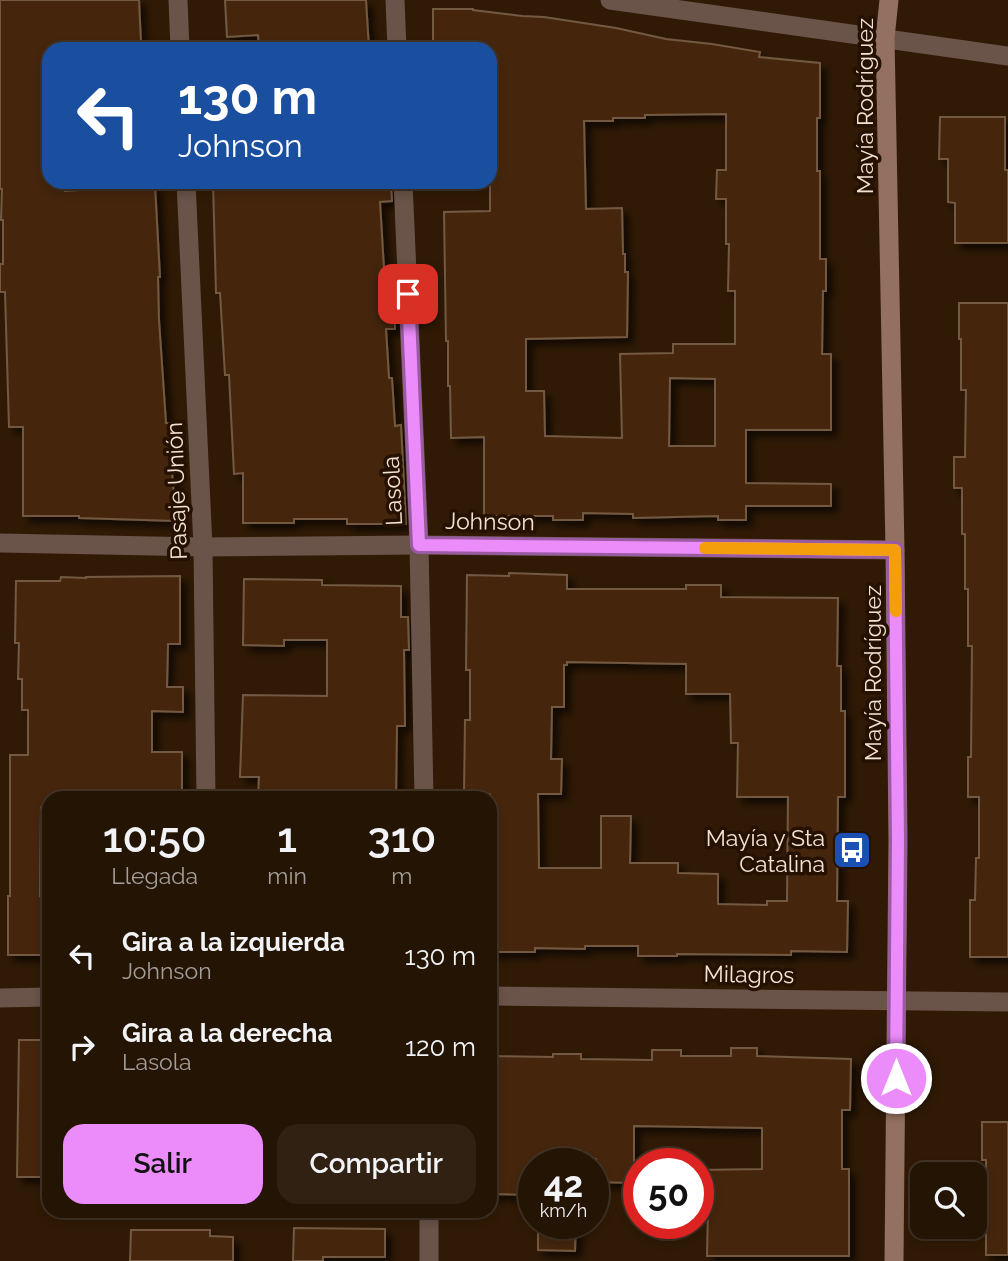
<!DOCTYPE html>
<html lang="es">
<head>
<meta charset="utf-8">
<style>
	body { margin:0; font-family:Raleway,sans-serif; background:#302113; color:#f1f3f6; height:100vh; display:flex; flex-direction:column; font-size:26px; white-space:nowrap }
	* { box-sizing:border-box; margin:0 }
	p { font-size:23px; color:#a39e9a }
	.icon { flex:none; width:38px; height:38px; fill:none; stroke:currentColor; stroke-width:2; stroke-linecap:round; stroke-linejoin:round }
	.map { position:relative; flex:1; overflow:hidden }
	.drawer { position:absolute; left:42px; top:791px; width:455px; height:427px; display:flex; flex-direction:column; background:#241404; border-radius:21px; box-shadow:0 4px 10px #0003,0 0 0 2px #413326 }
	.drawer>* { flex:none }
	.top-card { position:absolute; left:42px; top:42px; width:455px; height:147px; border-radius:21px; box-shadow:0 4px 10px #0003,0 0 0 2px #413326; background:#1a4fa0; color:#fff; overflow:hidden }
	.buttons { position:absolute; left:910px; top:1162px; display:grid; gap:14px }
	.buttons a { display:grid; place-items:center; width:77px; height:77px; border-radius:14px; background:#241404; box-shadow:0 4px 10px #0003,0 0 0 2px #413326; font-size:35px }
	.speed { position:absolute; left:518px; top:1148px; display:flex; gap:14px; font-size:35px; font-weight:700; text-align:center }
	.speed>* { display:grid; place-content:center; width:91px; height:91px; border-radius:50%; background:#241404; box-shadow:0 4px 10px #0003,0 0 0 2px #413326; line-height:1 }
	.speed small { font-size:18px; font-weight:400 }
	.speed .limit { border:10px solid #d22; background:#fff; color:#111 }
	.pin { position:absolute; display:grid; place-items:center; width:60px; height:60px; color:#fff; margin:-30px; border-radius:14px; box-shadow:0 4px 10px #0006 }
	.me { position:absolute; width:77px; margin:-38px; rotate:0deg; stroke-linejoin:round; filter:drop-shadow(0 0 5px #0008) }
	.turn { display:flex; align-items:center; gap:24px; height:147px; padding:0 21px; font-size:32px }
	.turn .icon { width:91px; height:91px; stroke-width:2.5 }
	.turn b { display:block; font-size:49px; line-height:60px }
	.eta { display:flex; justify-content:space-evenly; align-items:center; height:119px; text-align:center }
	.eta b { font-size:42px; font-weight:600; line-height:49px }
	.cta { display:flex; gap:14px; margin-top:auto; padding:14px 21px }
	.cta a { flex:1; height:80px; border-radius:21px; background:#ec8cfa; color:#111; font-size:28px; font-weight:600; line-height:80px; text-align:center }
	.cta a+a { background:#302113; color:#f1f3f6 }
	ul { padding:0; list-style:none }
	li { display:flex; align-items:center; gap:21px; height:91px; padding:0 21px }
	li div { flex:1 }
	li b { display:block; font-size:26px }
	li em { font-style:normal }
	.map>svg:first-child { display:block }
	.building { fill:#45280b; stroke:#735943; stroke-width:2; fill-rule:evenodd; filter:url(#shadow) }
	.lines { fill:none; stroke-linecap:round; stroke-linejoin:round }
	.minor { stroke:#6a5349; stroke-width:19 }
	.secondary { stroke:#93705f; stroke-width:19 }
	.route-casing { stroke:#995ba2; stroke-width:18 }
	.route { stroke:#ec8cfa; stroke-width:12 }
	.slow { stroke:#f59e0b; stroke-width:12 }
	.labels { text-anchor:middle; dominant-baseline:central; stroke-width:7; stroke-linejoin:round; paint-order:stroke }
	.street-label { font-size:23px; fill:#f2e2d6; stroke:#261100 }
	.poi-label { font-size:23px; fill:#f2e2d6; stroke:#261100; text-anchor:end }
</style>
</head>
<body>
<div class="map">
<svg width="1008" height="1261" viewBox="0 0 1008 1261">
	<defs>
		<filter id="shadow"><feDropShadow dx="6" dy="6" stdDeviation="3.5" flood-color="#0009"/></filter>
	</defs>
	<rect width="100%" height="100%" fill="#301a05"/>
	<g class="building">
		<polygon points="0,0 139,0 141,43 49,46 49,182 65,182 65,191 155,185 160,277 158,277 159,320 166,423 168,423 176,521 79,518 79,516 23,516 23,427 9,427 5,292 0,292 0,264 3,264 3,220 1,220 2,189 0,189"/>
		<polygon points="225,0 366,0 369,49 259,49 258,35 227,37"/>
		<path d="M 433,9 L 473,9 L 473,10 L 522,16 L 544,17 L 616,28 L 666,39 L 712,44 L 760,52 L 759,57 L 820,63 L 820,118 L 817,118 L 817,171 L 820,171 L 820,259 L 826,259 L 826,291 L 823,291 L 822,354 L 831,354 L 831,430 L 746,430 L 746,483 L 831,484 L 831,506 L 746,506 L 746,520 L 718,520 L 718,516 L 633,518 L 633,514 L 583,513 L 583,520 L 553,520 L 553,516 L 484,516 L 484,437 L 451,438 L 450,386 L 448,386 L 448,341 L 446,341 L 444,212 L 490,211 L 490,49 L 433,49 ZM 726,114 L 726,170 L 717,170 L 716,199 L 726,199 L 726,244 L 729,244 L 728,291 L 735,291 L 735,344 L 673,344 L 673,353 L 620,354 L 622,438 L 545,436 L 544,391 L 526,391 L 526,339 L 627,337 L 628,272 L 625,272 L 625,254 L 623,254 L 622,208 L 586,209 L 584,121 L 613,121 L 613,118 L 645,118 L 645,115 ZM 670,378 L 715,379 L 715,446 L 669,446 Z"/>
		<polygon points="940,117 1005,117 1005,170 1008,170 1008,243 955,243 955,203 948,202 948,159 939,159"/>
		<polygon points="213,182 391,182 392,201 380,202 386,302 394,301 395,329 386,329 389,378 392,378 395,426 401,425 406,524 347,524 347,519 294,519 294,523 243,523 243,473 234,474 229,375 225,375 220,293 216,293"/>
		<polygon points="959,303 1008,303 1008,957 970,957 970,900 975,900 976,858 979,858 979,797 968,797 968,757 971,757 972,646 968,646 968,589 965,589 965,534 962,534 962,488 954,488 954,457 965,457 966,390 961,390 961,339 959,339"/>
		<path d="M 509,573 L 567,575 L 567,589 L 686,589 L 686,585 L 721,585 L 721,597 L 838,598 L 837,666 L 841,666 L 841,711 L 845,711 L 845,797 L 838,797 L 837,901 L 848,901 L 847,952 L 791,951 L 791,955 L 677,954 L 677,956 L 638,956 L 638,946 L 585,946 L 585,949 L 535,948 L 535,952 L 490,952 L 490,794 L 464,793 L 465,720 L 470,720 L 470,670 L 466,670 L 467,575 L 509,576 ZM 567,662 L 686,664 L 686,694 L 730,694 L 731,743 L 738,743 L 737,797 L 788,797 L 787,901 L 767,901 L 767,905 L 718,904 L 718,874 L 678,873 L 678,863 L 630,863 L 631,816 L 601,816 L 601,868 L 539,868 L 538,794 L 561,794 L 562,759 L 551,759 L 552,707 L 564,707 L 564,665 L 567,665 Z"/>
		<polygon points="180,576 180,644 168,644 167,687 183,687 183,712 152,711 152,752 182,752 182,798 49,798 49,807 41,807 40,896 46,896 46,955 8,955 8,896 10,896 10,755 28,755 28,710 22,710 22,679 18,679 19,643 15,643 16,581 60,581 61,577 86,578 86,577"/>
		<polygon points="244,579 322,580 322,585 401,586 401,617 408,617 409,650 404,650 405,726 397,726 396,798 258,798 259,777 240,777 243,695 327,696 327,640 284,640 284,646 243,645"/>
		<polygon points="19,1040 45,1040 44,1131 49,1131 49,1177 17,1177"/>
		<polygon points="731,1048 757,1048 757,1056 851,1059 850,1110 842,1110 842,1169 849,1169 849,1256 707,1256 708,1207 698,1207 698,1170 762,1169 762,1128 634,1126 634,1183 595,1182 596,1159 534,1159 534,1195 490,1194 490,1056 553,1057 553,1054 581,1054 581,1059 652,1060 652,1050 681,1050 681,1056 731,1056"/>
		<polygon points="982,1122 1008,1122 1008,1255 986,1255 986,1160 982,1160"/>
		<polygon points="538,1223 576,1223 575,1251 538,1250"/>
		<polygon points="294,1228 385,1229 385,1257 323,1257 323,1261 293,1261"/>
		<polygon points="131,1230 210,1230 210,1236 233,1237 233,1261 130,1261"/>
	</g>
	<g class="lines">
		<g class="minor">
			<polyline points="178,0 180,49"/>
			<polyline points="395,0 397,49"/>
			<polyline points="610,0 1008,56"/>
			<polyline points="186,182 203,547 206,798"/>
			<polyline points="403,182 419,545 424,798"/>
			<polyline points="0,543 203,547 419,545 895,550"/>
			<polyline points="490,996 1008,1002"/>
			<polyline points="0,998 49,997"/>
			<polyline points="429,1211 429,1261"/>
		</g>
		<polyline class="secondary" points="889,0 885,38 895,550 898,840 894,1261"/>
	</g>
	<g class="lines">
		<g class="route-casing">
			<polyline id="route" points="408,294 419,545 895,550 898,840 896,1078"/>
		</g>
		<use href="#route" class="route"/>
		<polyline class="slow" points="705,548 895,550 896,611"/>
	</g>
	<defs>
		<g id="bus-square" transform="scale(2.0125)"><rect x="-9" y="-9" width="18" height="18" rx="4" fill="#1a4fb4" stroke="#261100"/><path d="M-5-6H5V4H4V6H2V4H-2V6H-4V4H-5ZM-3.5-4V0h7V-4ZM-3.5 1.2v1.5H-2V1.2ZM2 1.2v1.5H3.5V1.2Z" fill="#fff"/></g>
	</defs>
	<g fill-rule="evenodd">
		<use href="#bus-square" x="852" y="850"/>
	</g>
	<g class="labels">
		<g class="street-label">
			<text transform="translate(864 106) rotate(-90)">Mayía Rodríguez</text>
			<text transform="translate(176 491) rotate(-92)">Pasaje Unión</text>
			<text transform="translate(392 491) rotate(-93)">Lasola</text>
			<text transform="translate(490 521) rotate(1)">Johnson</text>
			<text transform="translate(872 673) rotate(-90)">Mayía Rodríguez</text>
			<text transform="translate(749 974) rotate(1)">Milagros</text>
		</g>
		<g class="poi-label">
			<text x="825" y="837">Mayía y Sta<tspan x="825" dy="26">Catalina</tspan></text>
		</g>
	</g>
</svg>
<div class="buttons">
<a><svg class="icon" aria-label="search" viewBox="0 0 24 24"><circle cx="10" cy="10" r="6"/><path d="M15 15l6 6"/></svg></a>
</div>
<div class="speed"><div>42<small>km/h</small></div><div class="limit">50</div></div>
<div class="pin" style="left:408px;top:294px;background:#d93025"><svg class="icon" aria-label="arrive" viewBox="0 0 24 24"><path d="M6 21V4h12l-3 4 3 4H6"/></svg></div>
<svg class="me" style="left:896px;top:1078px" viewBox="-20 -20 40 40"><circle r="17" fill="#ec8cfa" stroke="#fff" stroke-width="3"/><path d="M0-11L8 9 0 5-8 9z" fill="#fff"/></svg>
<div class="top-card">
<div class="turn"><svg class="icon" aria-label="left" viewBox="0 0 24 24"><path d="M17 20v-9H6M10 6l-5 5 5 5"/></svg><div><b>130 m</b>Johnson</div></div>
</div>
<section class="drawer">
<div class="eta">
<div><b>10:50</b><p>Llegada</p></div>
<div><b>1</b><p>min</p></div>
<div><b>310</b><p>m</p></div>
</div>
<ul>
<li><svg class="icon" aria-label="left" viewBox="0 0 24 24"><path d="M17 20v-9H6M10 6l-5 5 5 5"/></svg><div><b>Gira a la izquierda</b><p>Johnson</p></div><em>130 m</em></li>
<li><svg class="icon" aria-label="right" viewBox="0 0 24 24"><path d="M7 20v-9h11M14 6l5 5-5 5"/></svg><div><b>Gira a la derecha</b><p>Lasola</p></div><em>120 m</em></li>
</ul>
<div class="cta"><a>Salir</a><a>Compartir</a></div>
</section>
</div>
</body>
</html>
